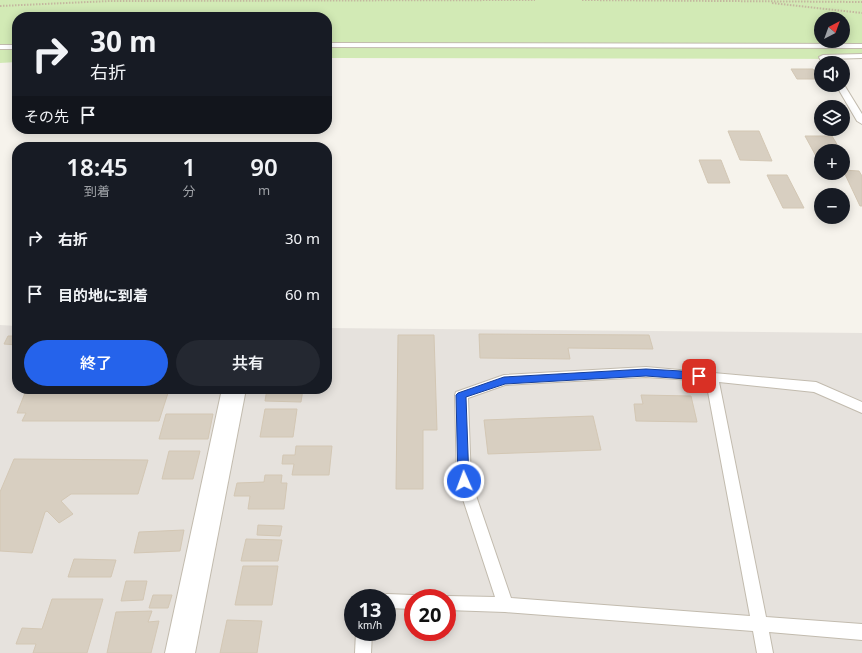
<!DOCTYPE html>
<html lang="ja">
<head>
<meta charset="utf-8">
<style>
	body { margin:0; font-family:"Noto Sans","Noto Sans JP",sans-serif; background:#242831; color:#f1f3f6; height:100vh; display:flex; flex-direction:column; font-size:15px; white-space:nowrap }
	* { box-sizing:border-box; margin:0 }
	p { font-size:13px; color:#9ea1a6 }
	.icon { flex:none; width:22px; height:22px; fill:none; stroke:currentColor; stroke-width:2; stroke-linecap:round; stroke-linejoin:round }
	.map { position:relative; flex:1; overflow:hidden }
	.panel { position:absolute; left:12px; top:142px; width:320px; height:252px; display:flex; flex-direction:column; background:#171b24; border-radius:16px; box-shadow:0 2px 10px #0003 }
	.panel>* { flex:none }
	.guide { position:absolute; left:12px; top:12px; width:320px; height:122px; border-radius:16px; box-shadow:0 2px 10px #0003; background:#171b24; color:#f1f3f6; overflow:hidden }
	.needle { width:26px; rotate:41deg }
	.tools { position:absolute; left:814px; top:12px; display:grid; gap:8px }
	.tools a { display:grid; place-items:center; width:36px; height:36px; border-radius:50%; background:#171b24; box-shadow:0 2px 10px #0003; font-size:20px }
	.speed { position:absolute; left:344px; top:589px; display:flex; gap:8px; font-size:20px; font-weight:700; text-align:center }
	.speed>* { display:grid; place-content:center; width:52px; height:52px; border-radius:50%; background:#171b24; box-shadow:0 2px 10px #0003; line-height:1 }
	.speed small { font-size:10px; font-weight:400 }
	.speed .limit { border:6px solid #d22; background:#fff; color:#111 }
	.pin { position:absolute; display:grid; place-items:center; width:34px; height:34px; color:#fff; margin:-17px; border-radius:8px; box-shadow:0 2px 6px #0006 }
	.me { position:absolute; width:44px; margin:-22px; rotate:358deg; stroke-linejoin:round; filter:drop-shadow(0 0 3px #0008) }
	.turn { display:flex; align-items:center; gap:14px; height:84px; padding:0 12px; font-size:18px }
	.turn .icon { width:52px; height:52px; stroke-width:2.5 }
	.turn b { display:block; font-size:28px; line-height:34px }
	.then { display:flex; align-items:center; height:38px; padding:0 12px; background:#0003; gap:8px; font-size:15px }
	.eta { display:flex; justify-content:space-evenly; align-items:center; height:68px; text-align:center }
	.eta b { font-size:24px; font-weight:600; line-height:28px }
	.primary-button { display:flex; gap:8px; margin-top:auto; padding:8px 12px }
	.primary-button a { flex:1; height:46px; border-radius:24px; background:#2563eb; color:#fff; font-size:16px; font-weight:600; line-height:46px; text-align:center }
	.primary-button a+a { background:#242831; color:#f1f3f6 }
	ul { padding:0; list-style:none }
	li { display:flex; align-items:center; gap:12px; height:56px; padding:0 12px }
	li div { flex:1 }
	li b { display:block; font-size:15px }
	li em { font-style:normal }
	.map>svg:first-child { display:block }
	.industrial { fill:#e6e2dd; fill-rule:evenodd }
	.green { fill:#d2eab5; fill-rule:evenodd }
	.building { fill:#d8cfc1; stroke:#d3c7b4 }
	.lines { fill:none; stroke-linecap:round; stroke-linejoin:round }
	.service-casing { stroke:#c2bbae; stroke-width:2 }
	.minor-casing { stroke:#c2bbae; stroke-width:2 }
	.path { stroke:#c4b79f; stroke-width:2; stroke-dasharray:1.5 1.5; stroke-linecap:butt }
	.service { fill:#fff; fill-rule:evenodd }
	.minor { fill:#fff; fill-rule:evenodd }
	.route { fill:#2563eb; stroke:#184099 }
</style>
</head>
<body>
<div class="map">
<svg width="862" height="653" viewBox="0 0 862 653">
	<rect width="100%" height="100%" fill="#f6f3ec"/>
	<path class="industrial" d="M 0,325 L 17,326 L 17,389 L 327,389 L 327,328 L 862,333 L 862,653 L 0,653 ZM 353,598 L 387,598 L 387,632 L 353,632 ZM 413,598 L 447,598 L 447,632 L 413,632 Z"/>
	<path class="green" d="M 0,0 L 862,0 L 862,59 L 327,58 L 327,17 L 17,17 L 17,62 L 0,63 ZM 821,19 L 843,19 L 843,41 L 821,41 Z"/>
	<g class="building">
		<polygon points="791,69 813,69 820,79 797,79"/>
		<polygon points="728,131 759,131 772,161 740,160"/>
		<polygon points="805,136 832,136 841,151 821,151 821,158 817,158"/>
		<polygon points="699,160 721,160 730,183 708,183"/>
		<polygon points="843,170 859,171 862,176 862,206 860,206"/>
		<polygon points="767,175 787,175 804,208 783,208"/>
		<polygon points="479,334 649,335 653,349 568,348 570,359 480,358"/>
		<polygon points="398,335 434,335 437,430 423,430 423,489 396,489"/>
		<polygon points="8,336 17,336 17,345 4,344"/>
		<polygon points="267,389 303,389 301,402 265,401"/>
		<polygon points="25,393 168,393 159,421 22,421 26,413 17,413"/>
		<polygon points="641,395 691,396 697,422 636,421 634,404 643,404"/>
		<polygon points="265,409 297,409 293,437 260,437"/>
		<polygon points="166,414 213,414 208,439 159,439"/>
		<polygon points="593,416 601,450 488,454 484,420"/>
		<polygon points="296,446 332,446 329,475 292,475 294,464 282,464 283,455 295,455"/>
		<polygon points="169,451 200,451 193,479 162,479"/>
		<polygon points="14,459 148,460 138,494 71,494 61,501 73,514 59,523 47,511 45,512 32,553 0,551 0,492"/>
		<polygon points="265,475 282,475 281,483 287,483 284,509 248,509 250,496 234,496 237,483 264,482"/>
		<polygon points="258,525 282,526 280,536 257,535"/>
		<polygon points="184,530 180,551 134,553 139,532"/>
		<polygon points="246,539 282,540 278,561 241,561"/>
		<polygon points="74,559 116,560 111,577 68,577"/>
		<polygon points="243,566 278,566 272,605 235,605"/>
		<polygon points="126,581 147,581 143,600 121,601"/>
		<polygon points="153,595 172,595 168,608 149,608"/>
		<polygon points="52,599 103,599 87,653 33,653 36,644 16,644 22,628 42,629"/>
		<polygon points="152,611 148,622 159,621 151,653 107,653 116,612"/>
		<polygon points="227,620 262,621 257,653 220,653"/>
	</g>
	<g class="lines">
		<g class="service-casing">
			<g id="service">
				<polygon points="327,43 862,44 862,48 327,47"/>
				<rect x="0" y="45" width="17" height="4"/>
				<polygon points="862,54 862,58 828,59 830,63 822,63 819,57 823,55"/>
				<polygon points="843,83 862,114 862,124 857,121 836,85 843,85"/>
				<path d="M 646,367 L 816,382 L 862,402 L 862,413 L 814,392 L 719,382 L 766,617 L 862,624 L 862,640 L 769,632 L 773,653 L 757,653 L 753,631 L 505,612 L 447,610 L 447,598 L 441,598 L 447,596 L 495,597 L 457,481 L 455,395 L 456,392 L 504,375 ZM 646,377 L 706,381 L 750,616 L 511,598 L 471,481 L 468,398 L 505,385 Z"/>
				<polygon points="387,594 413,595 419,598 413,598 413,609 387,608 387,598 380,598 381,596"/>
				<polygon points="356,632 372,632 371,653 355,653"/>
			</g>
		</g>
		<g class="minor-casing">
			<polygon id="minor" points="222,389 246,389 195,653 165,653"/>
		</g>
		<g class="path">
			<polyline points="582,0 862,2"/>
			<polyline points="772,3 862,13"/>
			<polyline points="0,6 110,1 535,0"/>
		</g>
		<use href="#service" class="service"/>
		<use href="#minor" class="minor"/>
	</g>
	<polygon class="route" points="646,369 699,372 704,376 699,380 646,376 505,384 466,397 469,481 467,484 464,485 460,484 458,481 456,395 458,393 504,377"/>
</svg>
<div class="tools">
<a><svg class="needle" viewBox="-14 -14 28 28"><path d="M0-13l5 13h-10z" fill="#e53935"/><path d="M0 13l5-13h-10z" fill="#9ea1a6"/></svg></a>
<a><svg class="icon" aria-label="sound" viewBox="0 0 24 24"><path d="M4 9h4l5-4v14l-5-4H4zM17 9q2 3 0 6"/></svg></a>
<a><svg class="icon" aria-label="layers" viewBox="0 0 24 24"><path d="M12 4l9 5-9 5-9-5zM3 14l9 5 9-5"/></svg></a>
<a>+</a>
<a>−</a>
</div>
<div class="speed"><div>13<small>km/h</small></div><div class="limit">20</div></div>
<div class="pin" style="left:699px;top:376px;background:#d93025"><svg class="icon" aria-label="arrive" viewBox="0 0 24 24"><path d="M6 21V4h12l-3 4 3 4H6"/></svg></div>
<svg class="me" style="left:464px;top:481px" viewBox="-20 -20 40 40"><circle r="17" fill="#2563eb" stroke="#fff" stroke-width="3"/><path d="M0-11L8 9 0 5-8 9z" fill="#fff"/></svg>
<div class="guide">
<div class="turn"><svg class="icon" aria-label="right" viewBox="0 0 24 24"><path d="M7 20v-9h11M14 6l5 5-5 5"/></svg><div><b>30 m</b>右折</div></div>
<div class="then">その先<svg class="icon" aria-label="arrive" viewBox="0 0 24 24"><path d="M6 21V4h12l-3 4 3 4H6"/></svg></div>
</div>
<section class="panel">
<div class="eta">
<div><b>18:45</b><p>到着</p></div>
<div><b>1</b><p>分</p></div>
<div><b>90</b><p>m</p></div>
</div>
<ul>
<li><svg class="icon" aria-label="right" viewBox="0 0 24 24"><path d="M7 20v-9h11M14 6l5 5-5 5"/></svg><div><b>右折</b></div><em>30 m</em></li>
<li><svg class="icon" aria-label="arrive" viewBox="0 0 24 24"><path d="M6 21V4h12l-3 4 3 4H6"/></svg><div><b>目的地に到着</b></div><em>60 m</em></li>
</ul>
<div class="primary-button"><a>終了</a><a>共有</a></div>
</section>
</div>
</body>
</html>
